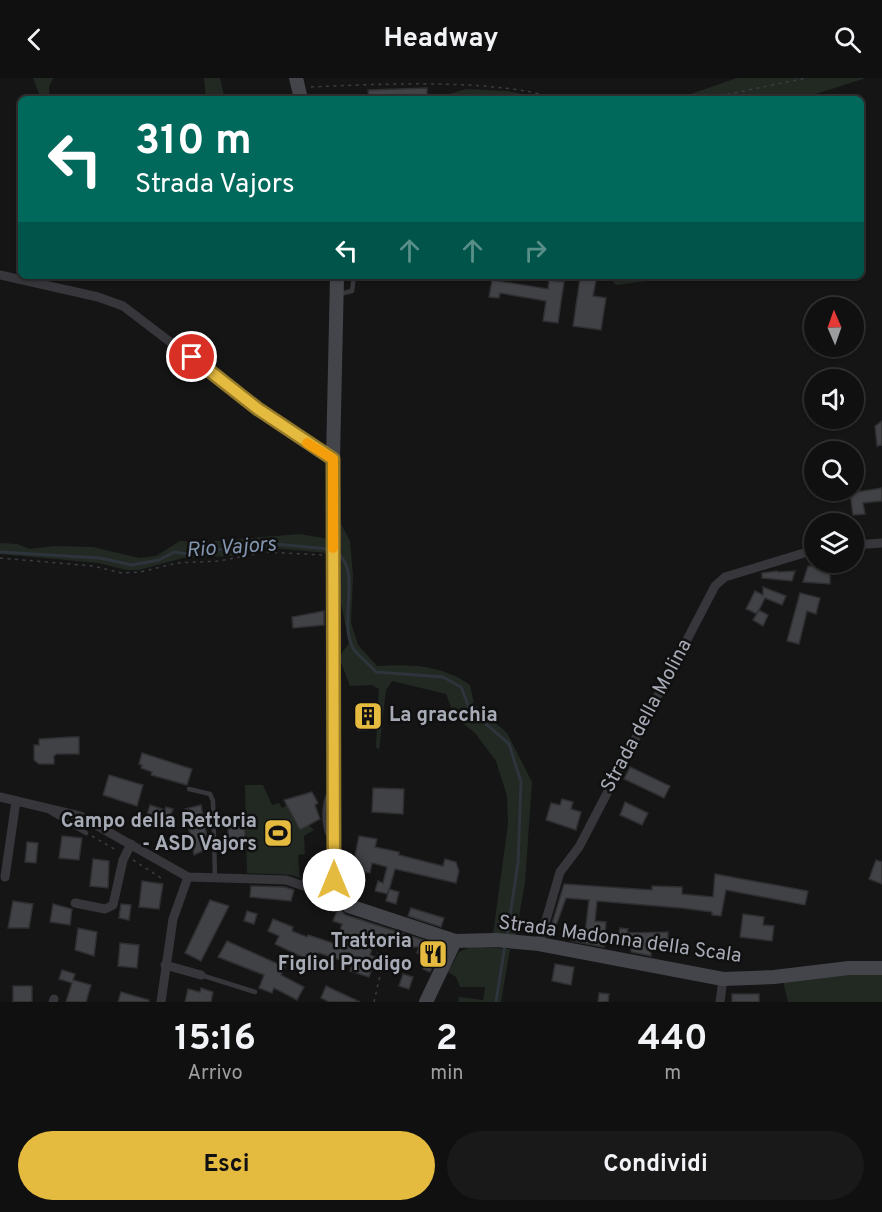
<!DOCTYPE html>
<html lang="it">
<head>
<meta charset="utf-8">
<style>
	body { margin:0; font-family:Overpass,sans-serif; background:#191919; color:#f1f3f6; height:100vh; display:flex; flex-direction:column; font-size:22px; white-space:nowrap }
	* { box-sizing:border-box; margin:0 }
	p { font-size:20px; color:#9c9d9f }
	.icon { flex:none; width:33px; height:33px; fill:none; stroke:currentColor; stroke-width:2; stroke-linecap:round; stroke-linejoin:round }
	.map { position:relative; height:924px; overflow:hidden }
	.drawer { display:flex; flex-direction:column; background:#101010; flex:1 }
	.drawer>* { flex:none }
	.banner { position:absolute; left:18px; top:18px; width:846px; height:183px; border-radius:9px; box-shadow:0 2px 4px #0004,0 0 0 2px #303030; background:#00695c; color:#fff; overflow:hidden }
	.needle { width:39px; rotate:358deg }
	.fabs { position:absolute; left:804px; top:219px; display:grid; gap:12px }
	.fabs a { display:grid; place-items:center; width:60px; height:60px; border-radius:50%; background:#101010; box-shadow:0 2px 4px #0004,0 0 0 2px #303030; font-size:30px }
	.pin { position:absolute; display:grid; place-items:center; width:51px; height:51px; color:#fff; margin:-26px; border:3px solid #fff; border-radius:50%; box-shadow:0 2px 6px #0007 }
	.me { position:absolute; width:66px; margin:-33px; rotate:0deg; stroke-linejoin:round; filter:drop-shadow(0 0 4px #0008) }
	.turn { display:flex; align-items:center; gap:21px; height:126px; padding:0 18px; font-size:27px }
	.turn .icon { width:78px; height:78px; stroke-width:2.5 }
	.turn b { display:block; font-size:42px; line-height:51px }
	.lanes { display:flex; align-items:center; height:57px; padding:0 18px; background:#0003; justify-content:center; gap:30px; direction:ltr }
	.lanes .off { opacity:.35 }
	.eta { display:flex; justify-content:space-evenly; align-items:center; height:102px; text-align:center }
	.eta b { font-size:36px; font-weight:700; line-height:42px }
	.action { display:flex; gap:12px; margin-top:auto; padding:12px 18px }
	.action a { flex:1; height:69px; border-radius:36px; background:#e4ba3f; color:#111; font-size:24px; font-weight:700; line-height:69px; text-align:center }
	.action a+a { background:#191919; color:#f1f3f6 }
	header { display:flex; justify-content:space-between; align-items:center; height:78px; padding:0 18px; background:#101010; font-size:27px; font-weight:700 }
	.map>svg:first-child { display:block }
	.green { fill:#212922 }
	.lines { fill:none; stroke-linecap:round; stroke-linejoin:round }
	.stream { stroke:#2e343b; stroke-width:3 }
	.building { fill:#414246; stroke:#2f2f32; stroke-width:1.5 }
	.path { stroke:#3c3d42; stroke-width:1.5; stroke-dasharray:3 4.5; stroke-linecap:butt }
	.lane { stroke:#36363b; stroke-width:4.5 }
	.street { stroke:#36363b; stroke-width:9 }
	.secondary { stroke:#44454b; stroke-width:14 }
	.route-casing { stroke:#947929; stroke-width:15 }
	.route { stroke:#e4ba3f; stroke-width:10 }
	.slow { stroke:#f59e0b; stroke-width:10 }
	.labels { text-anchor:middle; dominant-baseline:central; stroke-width:5; stroke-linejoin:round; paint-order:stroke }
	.poi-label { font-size:20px; font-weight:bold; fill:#a7abb6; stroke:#101011; text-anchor:end }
	.street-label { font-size:20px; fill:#a7abb6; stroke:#101011 }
	.water-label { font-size:21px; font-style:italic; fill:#8195ae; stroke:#101011 }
</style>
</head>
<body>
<header><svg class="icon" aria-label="back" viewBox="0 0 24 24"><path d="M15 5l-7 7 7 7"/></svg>Headway<svg class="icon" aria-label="search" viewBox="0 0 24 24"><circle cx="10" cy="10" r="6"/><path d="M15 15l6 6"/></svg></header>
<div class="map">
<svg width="882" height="924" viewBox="0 0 882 924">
	<rect width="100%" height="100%" fill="#151516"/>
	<g class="green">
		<polygon points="33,0 53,0 49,9 50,21 41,21"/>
		<polygon points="204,0 220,0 224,18 235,21 206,21"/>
		<polygon points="737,0 866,0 800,21 676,21"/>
		<polygon points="466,11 508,13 546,21 445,21 446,17"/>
		<polygon points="608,198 739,198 739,201 687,198 616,207"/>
		<path d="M 341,446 L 350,463 L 353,498 L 351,545 L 358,567 L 377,588 C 411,586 442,587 470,607 L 474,626 L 507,655 L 532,704 L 525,804 L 516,857 L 493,856 L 508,746 L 507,718 L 496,683 L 475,655 L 455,639 L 446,616 L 392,603 L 386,612 L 379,672 L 376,669 L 379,611 L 372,607 L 350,608 L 339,579 L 349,565 L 341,525 Z"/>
		<polygon points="300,456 328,461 328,475 260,469 232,478 183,480 139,492 126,492 99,485 0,476 0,465 17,466 30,471 53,468 93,469 139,480 156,478 180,463 203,464"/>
		<polygon points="245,707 263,707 272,727 279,725 282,730 287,727 314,752 304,758 305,776 298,777 300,800 292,797 247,795"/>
		<polygon points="472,868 510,871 501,924 458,924 459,919 483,922 485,909 460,909 456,899 448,894 459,874"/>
		<polygon points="849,897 882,897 882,924 788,924 783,903"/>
	</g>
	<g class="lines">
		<g class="stream">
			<polyline points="0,474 100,480 132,487 159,482 174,474 188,476 264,465 329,471"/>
			<path d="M 337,475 C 362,493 338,543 353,570 C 358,578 369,586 376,594 L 443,599 L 461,609 L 470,632 L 509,666 L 521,704 L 518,785 L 507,858"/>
			<polyline points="496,924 505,867"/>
		</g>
	</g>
	<g class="building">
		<polygon points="427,10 427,21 369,21 368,12"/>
		<polygon points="580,200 596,202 593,218 606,220 601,252 573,248"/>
		<polygon points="492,202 548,211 549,202 564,204 558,245 543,243 546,223 500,215 499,220 489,219"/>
		<polygon points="882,343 882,367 877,368 875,348"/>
		<polygon points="882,410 882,423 863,425 865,436 853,437 850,415"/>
		<polygon points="808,488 830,489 830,506 803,504"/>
		<polygon points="777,493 778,494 795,493 792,503 762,500 762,495"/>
		<polygon points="763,509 786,518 782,527 765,520 757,536 746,531 755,513 763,517"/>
		<polygon points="800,515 820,520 816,536 807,533 799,566 787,563"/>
		<polygon points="759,532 768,537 763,548 753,542"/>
		<polygon points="324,533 324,547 293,550 292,539"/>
		<polygon points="358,625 374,625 375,651 358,652"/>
		<polygon points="71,659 79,659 79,676 57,676 54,678 54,686 39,686 34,682 34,667 39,667 39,661"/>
		<polygon points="142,675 192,691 187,707 151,697 152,694 141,690 142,687 139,686"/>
		<polygon points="630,689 670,708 664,720 624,701"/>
		<polygon points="109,697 143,707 137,728 103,717"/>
		<polygon points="373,710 404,711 403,736 372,734"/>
		<polygon points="312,714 318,725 315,727 320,741 300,752 284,722"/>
		<polygon points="562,721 573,724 571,731 581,734 576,752 546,742 551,725 560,727"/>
		<polygon points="625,724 648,735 642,747 620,737"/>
		<polygon points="150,727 165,732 166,729 173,731 167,747 145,743"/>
		<polygon points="201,727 209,770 194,777 185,731"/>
		<rect x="228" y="749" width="17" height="23"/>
		<polygon points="62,758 82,760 79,782 59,780"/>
		<polygon points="359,758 377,761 375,769 399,774 399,777 443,788 445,781 456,784 459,793 456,805 395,791 388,816 375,813 378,803 383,805 387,789 372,785 370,795 352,792"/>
		<polygon points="27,764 38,765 36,785 25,784"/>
		<polygon points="93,781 109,783 108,810 90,808"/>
		<polygon points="876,782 882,784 882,806 869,801"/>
		<polygon points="715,796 808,813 805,827 726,812 721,838 712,837 712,834 681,830 597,823 595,843 606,844 604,869 571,863 572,853 585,855 589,822 566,820 552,859 548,859 564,806 652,812 652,808 682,809 682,816 713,819"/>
		<polygon points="142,803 163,806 159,831 139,829"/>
		<polygon points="251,808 285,809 294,812 291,823 250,819"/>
		<polygon points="389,811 399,814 396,826 386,823"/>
		<polygon points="210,822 229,828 201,883 185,875"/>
		<polygon points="13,823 33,826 29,850 8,850"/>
		<polygon points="53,826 72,831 70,847 50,844"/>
		<polygon points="121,826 131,827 129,842 119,840"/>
		<polygon points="338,830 346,837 442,868 430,894 423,891 427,877 417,875 419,869 407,869 376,858 370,877 375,879 369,899 350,893 352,886 319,875 314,885 275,866 279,858 268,853 273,841 293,849 292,853 307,859 308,857 336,866 342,846 333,843"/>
		<polygon points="411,830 444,840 441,849 408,838"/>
		<polygon points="247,833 257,836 254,846 244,843"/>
		<polygon points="743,836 764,839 763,847 774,848 772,863 740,859"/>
		<polygon points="78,850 97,854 94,878 75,872"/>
		<polygon points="620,850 628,851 627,855 668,854 668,868 651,868 651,878 631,874 631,862 611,860 612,855 619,855"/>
		<polygon points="227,863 285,889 281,897 304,909 297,922 274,910 272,915 259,910 264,897 218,879"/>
		<polygon points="120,865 139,867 137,890 118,888"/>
		<polygon points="555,886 574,889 571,907 552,903"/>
		<polygon points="62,892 75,896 73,902 91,907 86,924 66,924 72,905 59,901"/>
		<polygon points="403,896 413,899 409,911 399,908"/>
		<rect x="13" y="908" width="19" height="16"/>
		<polygon points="326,908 360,924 329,924 321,920"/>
		<polygon points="201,910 213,914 211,924 185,924 188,911 200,914"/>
		<polygon points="121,914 149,922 149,924 118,924"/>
		<polygon points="599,915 609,916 608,924 598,924"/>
		<rect x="732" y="916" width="27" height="8"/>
	</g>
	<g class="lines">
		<g class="path">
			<path d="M 311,9 C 380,6 495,0 558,21"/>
			<polyline points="705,21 806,0"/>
			<polyline points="0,480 93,488 122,495 140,494 177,485 219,483 266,474 322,477"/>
			<polyline points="92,758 116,772"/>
			<polyline points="133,782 161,800"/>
			<polyline points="353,924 355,919"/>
			<polyline points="374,924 383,884 383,879 377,875"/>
		</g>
		<g class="lane">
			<polyline points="340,216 352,213 354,198"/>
			<polyline points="189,711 210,716 213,723 215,799"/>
			<polyline points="50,734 86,755"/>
			<path d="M 329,759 C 323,746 323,727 329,715"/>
			<polyline points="201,897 255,914"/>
		</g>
		<g class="street">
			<polyline points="0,197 98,219 123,228 258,331 333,381"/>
			<polyline points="854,467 882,465"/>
			<polyline points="0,719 80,738 188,799 286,802 339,820"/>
			<polyline points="5,799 16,723"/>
			<polyline points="75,825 105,831 113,827 123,782 131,766"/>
			<polyline points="539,866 560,794 579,769 715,508 725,499 814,472"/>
			<polyline points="165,887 201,897"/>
			<polyline points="53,924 54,921"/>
			<polyline points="161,924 173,841 188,799"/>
			<polyline points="720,924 723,901"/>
		</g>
		<g class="secondary">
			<polyline points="296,0 301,21"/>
			<polyline points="337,198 333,381 334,802 339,820 349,828 455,863 496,862 539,866 723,901 774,899 849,890 882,890"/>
			<polyline points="426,924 455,863"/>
		</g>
	</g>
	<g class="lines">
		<g class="route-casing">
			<polyline id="route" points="192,279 258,331 333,381 334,802"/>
		</g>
		<use href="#route" class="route"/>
		<polyline class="slow" points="307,365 333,381 333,470"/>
	</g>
	<defs>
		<g id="building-square" transform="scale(1.5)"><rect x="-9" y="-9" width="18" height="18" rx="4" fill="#e4ba3f" stroke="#101011"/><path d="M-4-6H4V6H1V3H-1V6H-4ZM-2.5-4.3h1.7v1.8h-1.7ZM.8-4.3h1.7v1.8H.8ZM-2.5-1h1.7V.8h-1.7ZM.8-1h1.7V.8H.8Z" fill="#111"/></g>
		<g id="stadium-square" transform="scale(1.5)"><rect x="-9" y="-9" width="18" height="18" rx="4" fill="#e4ba3f" stroke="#101011"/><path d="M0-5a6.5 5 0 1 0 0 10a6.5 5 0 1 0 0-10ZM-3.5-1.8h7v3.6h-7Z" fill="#111"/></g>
		<g id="restaurant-square" transform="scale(1.5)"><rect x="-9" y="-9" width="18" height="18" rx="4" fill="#e4ba3f" stroke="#101011"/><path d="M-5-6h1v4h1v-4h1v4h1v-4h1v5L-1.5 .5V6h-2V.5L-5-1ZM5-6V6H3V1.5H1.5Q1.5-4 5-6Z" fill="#111"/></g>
	</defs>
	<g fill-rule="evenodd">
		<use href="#building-square" x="368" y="638"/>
		<use href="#stadium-square" x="278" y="755"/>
		<use href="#restaurant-square" x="433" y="876"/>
	</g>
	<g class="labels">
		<g class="poi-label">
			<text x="389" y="638" text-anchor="start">La gracchia</text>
			<text x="257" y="744">Campo della Rettoria<tspan x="257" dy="23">- ASD Vajors</tspan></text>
			<text x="412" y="864">Trattoria<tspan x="412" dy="23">Figliol Prodigo</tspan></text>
		</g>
		<g class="street-label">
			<text transform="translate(647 638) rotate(-62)">Strada della Molina</text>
			<text transform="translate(620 862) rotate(8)">Strada Madonna della Scala</text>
		</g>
		<g class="water-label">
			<text transform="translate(231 470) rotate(-4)">Rio Vajors</text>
		</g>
	</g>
</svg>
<div class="fabs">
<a><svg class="needle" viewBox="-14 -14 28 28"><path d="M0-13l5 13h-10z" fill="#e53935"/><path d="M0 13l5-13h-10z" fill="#9c9d9f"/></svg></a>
<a><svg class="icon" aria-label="sound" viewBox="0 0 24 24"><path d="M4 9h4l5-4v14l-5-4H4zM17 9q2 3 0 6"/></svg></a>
<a><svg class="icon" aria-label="search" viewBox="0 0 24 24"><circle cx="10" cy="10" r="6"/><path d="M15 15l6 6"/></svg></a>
<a><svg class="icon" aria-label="layers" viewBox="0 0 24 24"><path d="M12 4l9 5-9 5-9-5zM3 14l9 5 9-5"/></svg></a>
</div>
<div class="pin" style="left:192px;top:279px;background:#d93025"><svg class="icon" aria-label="arrive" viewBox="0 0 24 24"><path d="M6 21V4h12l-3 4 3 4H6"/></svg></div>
<svg class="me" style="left:334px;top:802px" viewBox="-20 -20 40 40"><circle r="19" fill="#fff"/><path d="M0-13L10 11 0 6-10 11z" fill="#e4ba3f"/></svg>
<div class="banner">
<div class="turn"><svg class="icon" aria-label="left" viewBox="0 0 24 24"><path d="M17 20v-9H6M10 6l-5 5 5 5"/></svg><div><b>310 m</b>Strada Vajors</div></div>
<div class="lanes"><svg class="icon" aria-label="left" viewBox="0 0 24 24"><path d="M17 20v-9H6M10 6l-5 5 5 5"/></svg><svg class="icon off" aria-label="ahead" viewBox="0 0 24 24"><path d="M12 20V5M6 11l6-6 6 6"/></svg><svg class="icon off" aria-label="ahead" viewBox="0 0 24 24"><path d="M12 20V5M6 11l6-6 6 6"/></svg><svg class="icon off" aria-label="right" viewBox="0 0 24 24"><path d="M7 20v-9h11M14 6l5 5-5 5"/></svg></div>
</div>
</div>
<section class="drawer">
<div class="eta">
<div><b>15:16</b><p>Arrivo</p></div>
<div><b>2</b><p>min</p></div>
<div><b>440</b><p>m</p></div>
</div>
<div class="action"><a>Esci</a><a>Condividi</a></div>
</section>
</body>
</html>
